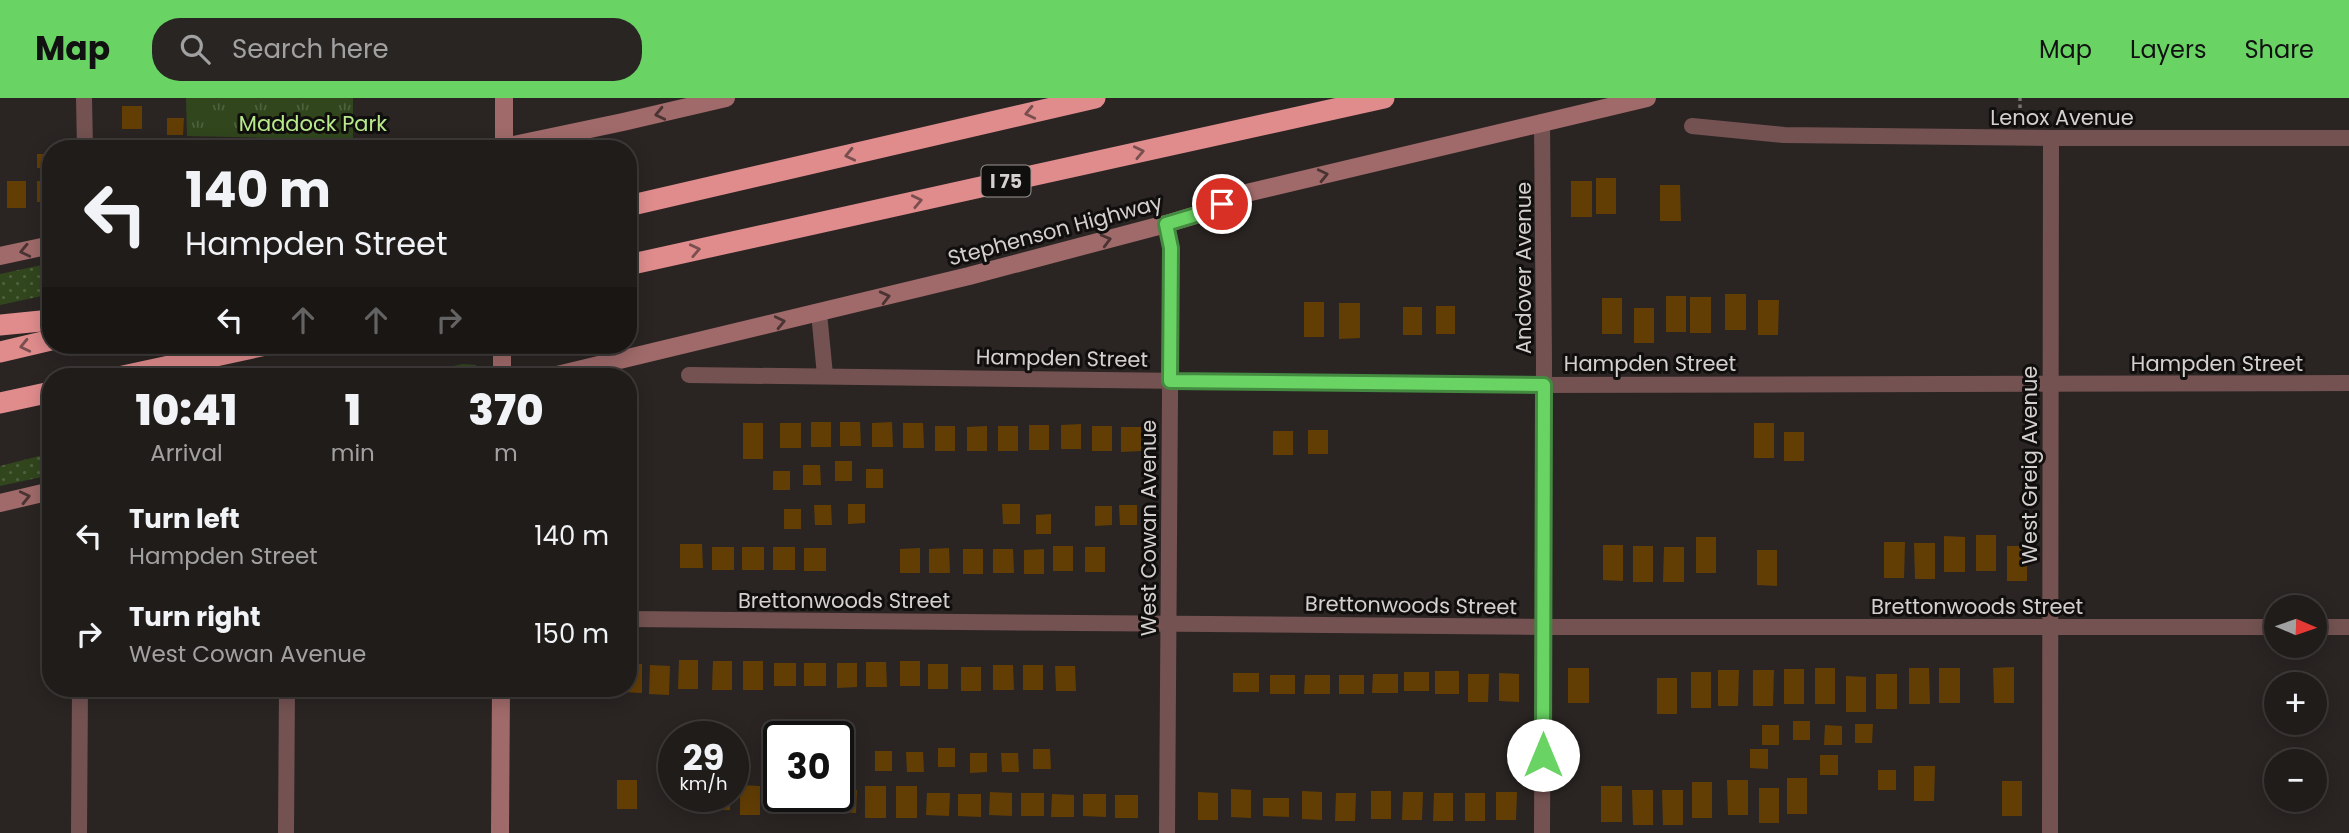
<!DOCTYPE html>
<html lang="en">
<head>
<meta charset="utf-8">
<style>
	body { margin:0; font-family:Poppins,sans-serif; background:#282523; color:#f1f3f6; height:100vh; display:flex; flex-direction:column; font-size:26px; white-space:nowrap }
	* { box-sizing:border-box; margin:0 }
	p { font-size:23px; color:#a2a1a2 }
	.icon { flex:none; width:38px; height:38px; fill:none; stroke:currentColor; stroke-width:2; stroke-linecap:round; stroke-linejoin:round }
	.map { position:relative; flex:1; overflow:hidden }
	.drawer { position:absolute; left:42px; top:270px; width:595px; height:329px; display:flex; flex-direction:column; background:#201c1a; border-radius:28px; box-shadow:0 4px 18px #0003,0 0 0 2px #3d3a39 }
	.drawer>* { flex:none }
	.banner { position:absolute; left:42px; top:42px; width:595px; height:214px; border-radius:28px; box-shadow:0 4px 18px #0003,0 0 0 2px #3d3a39; background:#201c1a; color:#f1f3f6; overflow:hidden }
	.needle { width:46px; rotate:92deg }
	.tools { position:absolute; left:2264px; top:497px; display:grid; gap:14px }
	.tools a { display:grid; place-items:center; width:63px; height:63px; border-radius:50%; background:#201c1a; box-shadow:0 4px 18px #0003,0 0 0 2px #3d3a39; font-size:35px }
	.speed { position:absolute; left:658px; top:623px; display:flex; gap:14px; font-size:35px; font-weight:700; text-align:center }
	.speed>* { display:grid; place-content:center; width:91px; height:91px; border-radius:50%; background:#201c1a; box-shadow:0 4px 18px #0003,0 0 0 2px #3d3a39; line-height:1 }
	.speed small { font-size:18px; font-weight:400 }
	.speed .limit { border:4px solid #111; border-radius:10px; background:#fff; color:#111 }
	.pin { position:absolute; display:grid; place-items:center; width:60px; height:60px; color:#fff; margin:-30px; border:4px solid #fff; border-radius:50%; box-shadow:0 2px 7px #0007 }
	.me { position:absolute; width:77px; margin:-38px; rotate:0deg; stroke-linejoin:round; filter:drop-shadow(0 0 5px #0008) }
	.turn { display:flex; align-items:center; gap:24px; height:147px; padding:0 28px; font-size:32px }
	.turn .icon { width:91px; height:91px; stroke-width:2.5 }
	.turn b { display:block; font-size:49px; line-height:60px }
	.lanes { display:flex; align-items:center; height:66px; padding:0 28px; background:#0003; justify-content:center; gap:35px; direction:ltr }
	.lanes .off { opacity:.35 }
	.eta { display:flex; justify-content:space-evenly; align-items:center; height:119px; text-align:center }
	.eta b { font-size:42px; font-weight:800; line-height:49px }
	ul { padding:0; list-style:none }
	li { display:flex; align-items:center; gap:21px; height:98px; padding:0 28px }
	li div { flex:1 }
	li b { display:block; font-size:26px }
	li em { font-style:normal }
	header { display:flex; align-items:center; gap:42px; box-sizing:border-box; height:98px; padding:0 35px; background:#69d464; color:#111 }
	header strong { font-size:33px }
	nav { display:flex; gap:38px; margin-inline-start:auto; font-size:24px }
	.search { width:490px; height:63px; background:#282523; display:flex; align-items:center; gap:18px; box-sizing:border-box; padding:0 24px; border-radius:28px; color:#a2a1a2; font-size:26px }
	.map>svg:first-child { display:block }
	.grass { fill:url(#grass-dots) }
	.park { fill:url(#park-tufts) }
	.building { fill:#623e05 }
	.lines { fill:none; stroke-linecap:round; stroke-linejoin:round }
	.path { stroke:#787372; stroke-width:3.5; stroke-dasharray:3.5 3.5; stroke-linecap:butt }
	.street { stroke:#745252; stroke-width:16 }
	.secondary { stroke:#a06a6a; stroke-width:18 }
	.highway { stroke:#e08c8d; stroke-width:21 }
	.oneway { stroke:#784e4e }
	.oneway2 { stroke:#4a3333 }
	.route-casing { stroke:#448a41; stroke-width:18 }
	.route { stroke:#69d464; stroke-width:12 }
	.labels { text-anchor:middle; dominant-baseline:central; stroke-width:6; stroke-linejoin:round; paint-order:stroke }
	.shield { fill:#110f0e; stroke:#9a9695; stroke-width:2 }
	.shield-label { font-size:19px; font-weight:bold; fill:#d4d0cf }
	.street-label { font-size:21px; fill:#d4d0cf; stroke:#110f0e }
	.park-label { font-size:21px; fill:#b8ea8c; stroke:#110f0e }
</style>
</head>
<body>
<header>
<strong>Map</strong>
<div class="search"><svg class="icon" aria-label="search" viewBox="0 0 24 24"><circle cx="10" cy="10" r="6"/><path d="M15 15l6 6"/></svg>Search here</div>
<nav><a>Map</a><a>Layers</a><a>Share</a></nav>
</header>
<div class="map">
<svg width="2349" height="735" viewBox="0 0 2349 735">
	<defs>
		<pattern id="grass-dots" width="8" height="8" patternUnits="userSpaceOnUse" patternTransform="scale(1.75)"><rect width="8" height="8" fill="#31461d"/><path d="M2 2h.1M6 6h.1" fill="none" stroke="#4e603d" stroke-width="1.8" stroke-linecap="round"/></pattern>
		<pattern id="park-tufts" width="24" height="20" patternUnits="userSpaceOnUse" patternTransform="scale(1.75)"><rect width="24" height="20" fill="#31461d"/><path d="M3 7l-1-3M5 7V3M7 7l1-3M15 17l-1-3M17 17v-4M19 17l1-3" fill="none" stroke="#4e603d"/></pattern>
	</defs>
	<rect width="100%" height="100%" fill="#2a2523"/>
	<g class="grass">
		<polygon points="51,165 51,196 0,207 0,176"/>
		<polygon points="463,266 476,267 477,274 457,278 404,278"/>
		<polygon points="51,355 51,377 0,388 0,368"/>
	</g>
	<polygon class="park" points="186,0 353,0 353,51 274,51 274,40 187,38"/>
	<g class="building">
		<rect x="122" y="8" width="20" height="23"/>
		<polygon points="167,20 184,20 183,37 167,37"/>
		<rect x="115" y="41" width="20" height="10"/>
		<rect x="257" y="45" width="11" height="6"/>
		<rect x="183" y="47" width="16" height="4"/>
		<rect x="206" y="47" width="23" height="4"/>
		<rect x="37" y="56" width="14" height="14"/>
		<rect x="1596" y="80" width="20" height="36"/>
		<rect x="7" y="83" width="19" height="27"/>
		<rect x="37" y="83" width="14" height="21"/>
		<rect x="1571" y="83" width="21" height="36"/>
		<polygon points="1660,87 1680,87 1681,123 1660,123"/>
		<rect x="1725" y="196" width="21" height="36"/>
		<rect x="1666" y="198" width="20" height="36"/>
		<rect x="1690" y="199" width="21" height="36"/>
		<rect x="1602" y="200" width="20" height="36"/>
		<polygon points="1758,202 1779,202 1778,237 1758,237"/>
		<rect x="1304" y="204" width="20" height="35"/>
		<polygon points="1339,205 1360,205 1360,240 1339,241"/>
		<rect x="1436" y="208" width="19" height="28"/>
		<rect x="1403" y="209" width="19" height="28"/>
		<rect x="1634" y="210" width="20" height="35"/>
		<rect x="811" y="324" width="20" height="25"/>
		<polygon points="840,324 860,324 861,348 840,348"/>
		<polygon points="892,324 893,349 872,349 872,325"/>
		<rect x="743" y="325" width="20" height="36"/>
		<rect x="780" y="325" width="21" height="25"/>
		<polygon points="903,325 923,325 924,350 903,350"/>
		<rect x="1754" y="325" width="20" height="35"/>
		<polygon points="1081,326 1081,351 1061,351 1061,327"/>
		<rect x="1029" y="327" width="20" height="25"/>
		<rect x="935" y="328" width="20" height="25"/>
		<polygon points="987,328 987,353 967,353 967,329"/>
		<rect x="998" y="328" width="20" height="25"/>
		<rect x="1092" y="328" width="20" height="25"/>
		<polygon points="1121,329 1141,329 1141,353 1121,354"/>
		<rect x="1308" y="332" width="20" height="24"/>
		<rect x="1273" y="333" width="20" height="24"/>
		<rect x="1784" y="334" width="20" height="29"/>
		<rect x="835" y="363" width="17" height="20"/>
		<polygon points="803,367 820,367 821,387 803,387"/>
		<rect x="866" y="371" width="17" height="19"/>
		<rect x="773" y="373" width="17" height="19"/>
		<polygon points="848,406 865,406 865,425 848,426"/>
		<polygon points="1002,406 1020,406 1020,426 1003,426"/>
		<polygon points="814,407 831,407 832,427 815,427"/>
		<polygon points="1119,407 1137,407 1137,427 1120,427"/>
		<polygon points="1095,408 1112,408 1112,427 1095,428"/>
		<rect x="784" y="411" width="17" height="20"/>
		<polygon points="1051,416 1051,436 1036,436 1036,417"/>
		<rect x="1976" y="437" width="20" height="36"/>
		<polygon points="1944,438 1965,439 1965,474 1944,474"/>
		<rect x="1696" y="439" width="20" height="36"/>
		<polygon points="1884,444 1905,444 1904,480 1884,480"/>
		<polygon points="1914,445 1935,445 1935,481 1915,481"/>
		<polygon points="680,446 702,446 703,470 680,470"/>
		<polygon points="1603,447 1623,447 1623,483 1603,482"/>
		<rect x="1053" y="448" width="20" height="25"/>
		<rect x="1633" y="448" width="20" height="36"/>
		<rect x="2007" y="448" width="20" height="35"/>
		<rect x="712" y="449" width="22" height="23"/>
		<rect x="742" y="449" width="22" height="23"/>
		<rect x="773" y="449" width="22" height="23"/>
		<rect x="1085" y="449" width="20" height="25"/>
		<polygon points="1664,449 1684,449 1684,484 1663,484"/>
		<rect x="804" y="450" width="22" height="23"/>
		<polygon points="920,450 920,475 900,475 900,451"/>
		<polygon points="949,450 950,475 929,475 929,451"/>
		<rect x="963" y="451" width="20" height="25"/>
		<polygon points="993,451 1013,451 1014,475 993,475"/>
		<polygon points="1044,451 1044,476 1024,476 1024,452"/>
		<polygon points="1757,452 1777,452 1777,488 1757,487"/>
		<polygon points="679,562 698,562 698,591 678,591"/>
		<polygon points="713,563 732,563 732,592 712,592"/>
		<rect x="743" y="563" width="20" height="29"/>
		<rect x="900" y="563" width="20" height="25"/>
		<polygon points="866,564 886,564 887,589 866,589"/>
		<rect x="774" y="565" width="22" height="23"/>
		<rect x="804" y="565" width="22" height="23"/>
		<polygon points="837,565 857,565 857,589 837,590"/>
		<polygon points="628,566 642,566 642,595 622,594 622,590 628,590"/>
		<rect x="928" y="566" width="20" height="25"/>
		<polygon points="650,567 670,568 669,597 649,596"/>
		<polygon points="993,567 1013,567 1014,592 993,592"/>
		<rect x="1023" y="567" width="20" height="25"/>
		<polygon points="1055,568 1075,568 1076,593 1056,593"/>
		<rect x="961" y="569" width="20" height="24"/>
		<polygon points="2014,569 2014,605 1994,605 1993,570"/>
		<rect x="1568" y="570" width="21" height="35"/>
		<rect x="1815" y="570" width="20" height="36"/>
		<polygon points="1909,570 1929,570 1930,606 1909,606"/>
		<rect x="1939" y="570" width="21" height="35"/>
		<rect x="1784" y="571" width="20" height="35"/>
		<polygon points="1718,572 1739,572 1738,608 1718,608"/>
		<polygon points="1753,572 1774,572 1773,608 1753,608"/>
		<rect x="1435" y="573" width="24" height="23"/>
		<rect x="1404" y="574" width="25" height="19"/>
		<rect x="1691" y="574" width="20" height="36"/>
		<rect x="1233" y="575" width="26" height="19"/>
		<polygon points="1499,575 1519,576 1519,604 1499,603"/>
		<polygon points="1373,576 1398,576 1398,595 1372,595"/>
		<polygon points="1468,576 1489,576 1488,604 1468,604"/>
		<rect x="1876" y="576" width="21" height="35"/>
		<rect x="1270" y="577" width="25" height="19"/>
		<polygon points="1305,577 1330,577 1330,596 1304,596"/>
		<rect x="1339" y="577" width="25" height="19"/>
		<polygon points="1846,578 1866,579 1866,614 1846,614"/>
		<rect x="1657" y="580" width="20" height="36"/>
		<rect x="1793" y="623" width="17" height="19"/>
		<polygon points="1855,626 1873,626 1872,645 1855,645"/>
		<rect x="1762" y="627" width="17" height="20"/>
		<polygon points="1825,627 1842,628 1842,647 1824,647"/>
		<rect x="938" y="650" width="17" height="19"/>
		<polygon points="1033,651 1050,651 1051,671 1033,671"/>
		<polygon points="1750,651 1768,651 1768,671 1750,670"/>
		<rect x="875" y="653" width="17" height="20"/>
		<polygon points="906,654 923,654 924,674 907,674"/>
		<polygon points="970,655 987,655 987,674 970,675"/>
		<polygon points="1001,655 1018,655 1019,674 1002,674"/>
		<rect x="1820" y="657" width="18" height="20"/>
		<polygon points="1914,668 1935,668 1934,703 1914,703"/>
		<rect x="1878" y="672" width="18" height="20"/>
		<rect x="1787" y="680" width="20" height="36"/>
		<rect x="617" y="682" width="20" height="29"/>
		<polygon points="1727,682 1748,682 1748,717 1728,717"/>
		<rect x="2002" y="683" width="20" height="35"/>
		<rect x="1692" y="684" width="20" height="36"/>
		<polygon points="740,687 760,688 760,717 740,717"/>
		<rect x="865" y="688" width="21" height="32"/>
		<rect x="896" y="688" width="21" height="32"/>
		<rect x="1601" y="688" width="21" height="36"/>
		<rect x="1759" y="690" width="20" height="35"/>
		<polygon points="772,691 779,692 779,698 794,698 794,715 771,714"/>
		<polygon points="1231,691 1251,692 1251,720 1231,719"/>
		<polygon points="838,692 857,692 856,715 833,714 834,698 838,698"/>
		<polygon points="1632,692 1653,692 1653,727 1633,727"/>
		<polygon points="1662,692 1683,692 1683,727 1663,727"/>
		<polygon points="1302,693 1322,694 1322,722 1302,721"/>
		<rect x="1371" y="693" width="20" height="28"/>
		<polygon points="990,694 1012,695 1012,718 989,717"/>
		<polygon points="1198,694 1218,695 1218,722 1198,722"/>
		<polygon points="1403,694 1423,694 1422,722 1402,722"/>
		<polygon points="1496,694 1517,694 1516,722 1496,722"/>
		<polygon points="927,695 950,695 949,718 926,717"/>
		<rect x="1021" y="695" width="23" height="23"/>
		<polygon points="1336,695 1356,695 1355,723 1335,723"/>
		<polygon points="1434,695 1453,695 1453,723 1433,723"/>
		<rect x="1465" y="695" width="20" height="28"/>
		<polygon points="958,696 981,696 981,719 958,718"/>
		<polygon points="1052,696 1074,697 1074,719 1051,719"/>
		<polygon points="1083,696 1106,696 1106,719 1083,718"/>
		<rect x="1115" y="697" width="23" height="23"/>
		<rect x="711" y="698" width="19" height="14"/>
		<rect x="802" y="698" width="23" height="14"/>
		<polygon points="1263,700 1289,700 1289,719 1263,718"/>
	</g>
	<g class="lines">
		<polyline class="path" points="2020,17 2020,0"/>
		<g class="street">
			<polyline points="84,0 85,51"/>
			<polyline points="1692,28 1784,37 2051,40 2349,40"/>
			<polyline points="1166,126 1171,150 1167,735"/>
			<polyline points="819,215 825,277"/>
			<polyline points="689,277 1527,287 2349,285"/>
			<polyline points="628,521 1544,529 2277,529"/>
			<polyline points="2315,529 2349,529"/>
			<polyline points="79,735 80,590"/>
			<polyline points="286,735 287,590"/>
			<polyline points="1542,735 1544,265 1542,24"/>
			<polyline points="2050,735 2051,40"/>
		</g>
		<g class="secondary">
			<polyline points="495,51 623,24 726,0"/>
			<polyline points="504,51 504,0"/>
			<polyline points="0,158 51,147"/>
			<polyline points="502,278 502,247"/>
			<polyline points="553,278 969,178 1166,126 1206,114 1238,97 1647,0"/>
			<polyline points="0,405 51,393"/>
			<polyline points="500,735 501,590"/>
		</g>
		<g class="highway">
			<polyline points="628,108 1095,0"/>
			<polyline points="628,167 1384,0"/>
			<polyline points="0,227 51,222"/>
			<polyline points="0,254 51,242"/>
			<polyline points="123,278 266,247"/>
			<polyline points="0,305 51,294"/>
		</g>
	</g>
	<defs><path id="oneway-chevron" d="M-2-3.5L2.5 0L-2 3.5" fill="none" stroke-width="1.6" stroke-linecap="round" stroke-linejoin="round" transform="scale(1.75)"/></defs>
	<g class="oneway">
		<use href="#oneway-chevron" transform="translate(1030 15) rotate(167)"/>
		<use href="#oneway-chevron" transform="translate(1139 54) rotate(-12)"/>
		<use href="#oneway-chevron" transform="translate(850 57) rotate(167)"/>
		<use href="#oneway-chevron" transform="translate(917 103) rotate(-12)"/>
		<use href="#oneway-chevron" transform="translate(695 152) rotate(-12)"/>
		<use href="#oneway-chevron" transform="translate(25 248) rotate(167)"/>
	</g>
	<g class="oneway2">
		<use href="#oneway-chevron" transform="translate(660 16) rotate(167)"/>
		<use href="#oneway-chevron" transform="translate(1323 77) rotate(-13)"/>
		<use href="#oneway-chevron" transform="translate(1106 142) rotate(-15)"/>
		<use href="#oneway-chevron" transform="translate(25 153) rotate(167)"/>
		<use href="#oneway-chevron" transform="translate(885 199) rotate(-14)"/>
		<use href="#oneway-chevron" transform="translate(780 224) rotate(-13)"/>
		<use href="#oneway-chevron" transform="translate(25 399) rotate(-13)"/>
	</g>
	<g class="lines">
		<g class="route-casing">
			<polyline id="route" points="1222,106 1206,114 1166,126 1171,150 1170,283 1544,287 1543,657"/>
		</g>
		<use href="#route" class="route"/>
	</g>
	<g class="labels">
		<rect class="shield" x="981.5" y="67.5" width="49" height="31" rx="5"/>
		<g class="shield-label">
			<text x="1006" y="83">I 75</text>
		</g>
		<g class="street-label">
			<text x="2062" y="19">Lenox Avenue</text>
			<text transform="translate(1055 132) rotate(-15)">Stephenson Highway</text>
			<text transform="translate(1523 170) rotate(-90)">Andover Avenue</text>
			<text transform="translate(1062 260) rotate(1)">Hampden Street</text>
			<text x="1650" y="265">Hampden Street</text>
			<text x="2217" y="265">Hampden Street</text>
			<text transform="translate(2029 367) rotate(-90)">West Greig Avenue</text>
			<text transform="translate(1148 430) rotate(-90)">West Cowan Avenue</text>
			<text x="844" y="502">Brettonwoods Street</text>
			<text transform="translate(1411 507) rotate(1)">Brettonwoods Street</text>
			<text x="1977" y="508">Brettonwoods Street</text>
		</g>
		<g class="park-label">
			<text x="313" y="25">Maddock Park</text>
		</g>
	</g>
</svg>
<div class="tools">
<a><svg class="needle" viewBox="-14 -14 28 28"><path d="M0-13l5 13h-10z" fill="#e53935"/><path d="M0 13l5-13h-10z" fill="#a2a1a2"/></svg></a>
<a>+</a>
<a>−</a>
</div>
<div class="speed"><div>29<small>km/h</small></div><div class="limit">30</div></div>
<div class="pin" style="left:1222px;top:106px;background:#d93025"><svg class="icon" aria-label="arrive" viewBox="0 0 24 24"><path d="M6 21V4h12l-3 4 3 4H6"/></svg></div>
<svg class="me" style="left:1543px;top:657px" viewBox="-20 -20 40 40"><circle r="19" fill="#fff"/><path d="M0-13L10 11 0 6-10 11z" fill="#69d464"/></svg>
<div class="banner">
<div class="turn"><svg class="icon" aria-label="left" viewBox="0 0 24 24"><path d="M17 20v-9H6M10 6l-5 5 5 5"/></svg><div><b>140 m</b>Hampden Street</div></div>
<div class="lanes"><svg class="icon" aria-label="left" viewBox="0 0 24 24"><path d="M17 20v-9H6M10 6l-5 5 5 5"/></svg><svg class="icon off" aria-label="ahead" viewBox="0 0 24 24"><path d="M12 20V5M6 11l6-6 6 6"/></svg><svg class="icon off" aria-label="ahead" viewBox="0 0 24 24"><path d="M12 20V5M6 11l6-6 6 6"/></svg><svg class="icon off" aria-label="right" viewBox="0 0 24 24"><path d="M7 20v-9h11M14 6l5 5-5 5"/></svg></div>
</div>
<section class="drawer">
<div class="eta">
<div><b>10:41</b><p>Arrival</p></div>
<div><b>1</b><p>min</p></div>
<div><b>370</b><p>m</p></div>
</div>
<ul>
<li><svg class="icon" aria-label="left" viewBox="0 0 24 24"><path d="M17 20v-9H6M10 6l-5 5 5 5"/></svg><div><b>Turn left</b><p>Hampden Street</p></div><em>140 m</em></li>
<li><svg class="icon" aria-label="right" viewBox="0 0 24 24"><path d="M7 20v-9h11M14 6l5 5-5 5"/></svg><div><b>Turn right</b><p>West Cowan Avenue</p></div><em>150 m</em></li>
</ul>
</section>
</div>
</body>
</html>
